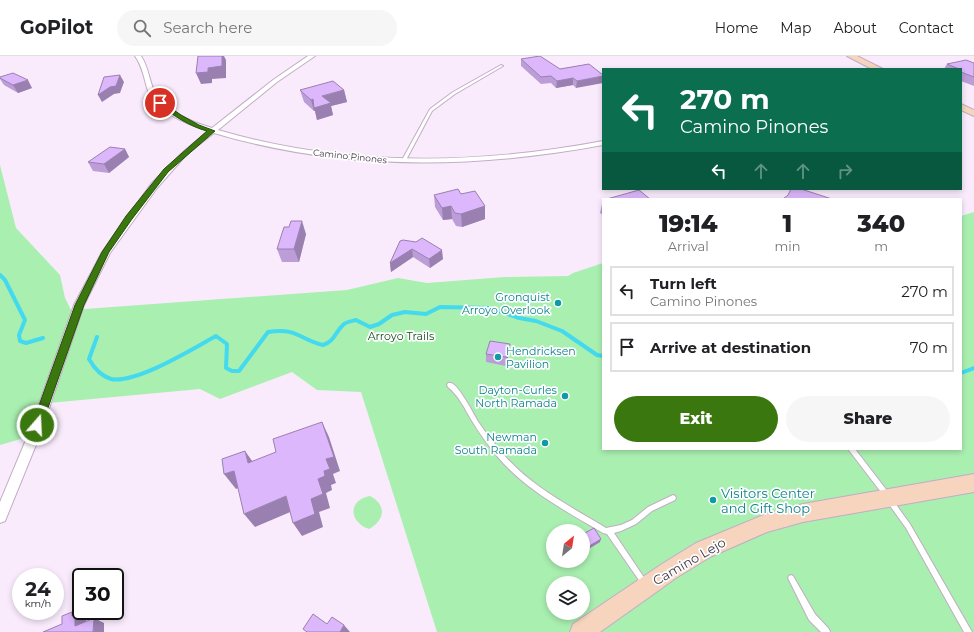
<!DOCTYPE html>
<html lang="en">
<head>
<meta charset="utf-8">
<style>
	body { margin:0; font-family:Montserrat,sans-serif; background:#f6f6f6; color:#202124; height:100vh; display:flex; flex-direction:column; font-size:15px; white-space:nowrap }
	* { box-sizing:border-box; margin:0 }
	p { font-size:13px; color:#757577 }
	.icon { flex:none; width:22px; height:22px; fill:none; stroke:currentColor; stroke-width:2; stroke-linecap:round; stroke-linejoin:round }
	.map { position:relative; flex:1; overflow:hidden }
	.drawer { position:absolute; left:602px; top:142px; width:360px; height:252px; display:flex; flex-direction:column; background:#fff; border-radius:0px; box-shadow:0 2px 6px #0003 }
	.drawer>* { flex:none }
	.guide { position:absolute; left:602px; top:12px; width:360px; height:122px; border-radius:0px; box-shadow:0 2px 6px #0003; background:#0b6e4f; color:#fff; overflow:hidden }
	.needle { width:26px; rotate:30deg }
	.fabs { position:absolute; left:546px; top:468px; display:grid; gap:8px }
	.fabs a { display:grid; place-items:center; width:44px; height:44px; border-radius:50%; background:#fff; box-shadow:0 2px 6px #0003; font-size:20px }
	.speed { position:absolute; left:12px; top:512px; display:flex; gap:8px; font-size:20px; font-weight:700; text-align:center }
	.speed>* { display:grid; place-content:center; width:52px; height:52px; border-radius:50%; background:#fff; box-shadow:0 2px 6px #0003; line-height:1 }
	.speed small { font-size:10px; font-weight:400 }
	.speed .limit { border:2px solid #111; border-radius:6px; background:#fff; color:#111 }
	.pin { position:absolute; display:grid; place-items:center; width:34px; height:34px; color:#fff; margin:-17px; border:2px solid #fff; border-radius:50%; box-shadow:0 1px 4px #0007 }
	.me { position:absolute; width:44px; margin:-22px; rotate:19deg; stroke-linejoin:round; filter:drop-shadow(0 0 3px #0008) }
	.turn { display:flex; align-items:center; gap:14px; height:84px; padding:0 12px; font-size:18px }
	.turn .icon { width:52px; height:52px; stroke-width:2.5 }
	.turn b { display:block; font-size:28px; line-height:34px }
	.lanes { display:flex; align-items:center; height:38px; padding:0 12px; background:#0003; justify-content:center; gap:20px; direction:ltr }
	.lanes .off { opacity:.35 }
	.eta { display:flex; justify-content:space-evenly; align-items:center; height:68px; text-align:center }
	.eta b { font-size:24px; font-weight:800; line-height:28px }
	.action { display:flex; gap:8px; margin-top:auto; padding:8px 12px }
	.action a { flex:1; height:46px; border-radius:24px; background:#3a770f; color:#fff; font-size:16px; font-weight:800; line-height:46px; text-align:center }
	.action a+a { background:#f6f6f6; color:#202124 }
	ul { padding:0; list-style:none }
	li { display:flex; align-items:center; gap:12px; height:50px; margin:0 8px 6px; padding:0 4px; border:2px solid #e0e0e0; border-radius:0px }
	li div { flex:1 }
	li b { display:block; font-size:15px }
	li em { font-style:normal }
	header { display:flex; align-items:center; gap:24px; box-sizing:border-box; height:56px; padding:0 20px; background:#fff; border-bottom:1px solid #e0e0e0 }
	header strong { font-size:19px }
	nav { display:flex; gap:22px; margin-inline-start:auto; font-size:14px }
	.search { width:280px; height:36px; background:#f6f6f6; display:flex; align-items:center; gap:10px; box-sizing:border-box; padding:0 14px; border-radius:22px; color:#757577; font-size:15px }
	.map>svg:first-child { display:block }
	.green { fill:#a9efb0; fill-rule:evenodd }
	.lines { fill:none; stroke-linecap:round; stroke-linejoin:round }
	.stream { stroke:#43d9ef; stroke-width:4 }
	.lane-casing { stroke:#c2acc6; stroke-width:2 }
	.street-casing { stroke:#c2acc6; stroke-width:2 }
	.secondary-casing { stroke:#c2acc6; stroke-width:2 }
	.lane { fill:#fff; fill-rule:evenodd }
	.street { fill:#fff; fill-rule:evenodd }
	.secondary { fill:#f6d4bd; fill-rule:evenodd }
	.wall { fill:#bd9dd8 }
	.shaded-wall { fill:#9a80b0 }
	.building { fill:#dcb7fb; stroke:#9a80b0 }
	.route { fill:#3a770f; stroke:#264d0a }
	.culture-dot { fill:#0f9aa8; stroke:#fefefe; stroke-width:1.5 }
	.labels { text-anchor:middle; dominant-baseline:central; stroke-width:3.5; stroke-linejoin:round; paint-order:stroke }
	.far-street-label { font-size:9px; fill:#423944; stroke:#fefefe }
	.culture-label { font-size:11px; fill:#0d838f; stroke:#fefefe; text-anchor:end }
	.park-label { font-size:11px; fill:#164e21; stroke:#fefefe }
	.near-culture-label { font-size:13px; fill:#0d838f; stroke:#fefefe; text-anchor:start }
	.near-street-label { font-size:13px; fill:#423944; stroke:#fefefe }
</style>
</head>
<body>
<header>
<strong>GoPilot</strong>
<div class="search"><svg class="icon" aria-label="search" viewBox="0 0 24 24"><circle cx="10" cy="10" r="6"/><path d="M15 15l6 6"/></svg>Search here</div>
<nav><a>Home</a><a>Map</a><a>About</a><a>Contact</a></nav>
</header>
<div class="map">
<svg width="974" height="576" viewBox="0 0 974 576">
	<rect width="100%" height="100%" fill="#f9ebfc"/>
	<g class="green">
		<path d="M 0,109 L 16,172 L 60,219 L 65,242 L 71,254 L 347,234 L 398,222 L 427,227 L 505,221 L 568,220 L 573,217 L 603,207 L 603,393 L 961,393 L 961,160 L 974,156 L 974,576 L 437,576 L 361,336 L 317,334 L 292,316 L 220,343 L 200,333 L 38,348 L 24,382 L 0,389 ZM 553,475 L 583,475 L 583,505 L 553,505 ZM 553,527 L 583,527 L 583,557 L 553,557 Z"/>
		<path d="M 370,440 C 387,449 385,464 369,473 C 366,472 362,470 360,468 C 347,457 355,442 370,440 Z"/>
	</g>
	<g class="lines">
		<g class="stream">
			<polyline points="0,219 5,224 25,264 19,279 20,285 26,287 43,282"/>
			<path d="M 97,281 L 89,303 C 94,312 101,320 111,323 C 136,328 194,292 216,280 L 227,288 L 226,312 L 232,315 L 239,315 L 268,276 C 297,271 300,284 323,289 C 335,285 335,276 344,268 C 346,266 352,265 356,264 L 370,271 L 379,268 L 392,259 L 405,256 L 426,258 L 440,251 L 490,252 L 519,262 L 536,265 L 562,275 L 597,299 L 603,300"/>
			<polyline points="961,317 974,312"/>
		</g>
		<g class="lane-casing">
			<g id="lane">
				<polygon points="501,9 503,10 455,38 432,55 406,104 403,105 402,104 430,53 453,36"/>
				<path d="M 448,327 C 449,327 450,327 451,327 C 459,329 474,359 479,367 C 484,374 489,381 494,387 C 524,427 563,446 606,472 L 621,469 L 632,464 L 648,451 L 671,440 L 673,439 L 675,440 L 676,442 L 675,444 L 652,455 L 636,468 L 621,475 L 614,477 L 647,526 L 648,528 L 647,530 L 645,531 L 643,530 L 607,478 L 603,477 C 566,455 525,434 497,400 C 488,389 480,378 472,365 C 465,353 459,340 448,331 L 447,329 Z"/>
				<polygon points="848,393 855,393 888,436 889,438 888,440 886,441 884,440"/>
				<polygon points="890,442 892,443 910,468 972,576 964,576 906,472 888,447 887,445 888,443"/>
				<polygon points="791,519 793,520 815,558 829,573 830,576 821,576 809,564 788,522 789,520"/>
			</g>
		</g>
		<g class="street-casing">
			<path id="street" d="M 135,0 L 141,0 C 149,12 149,25 155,37 C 165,56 193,66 212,72 L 273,24 L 308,0 L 315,0 L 277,26 L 218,74 C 343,111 476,109 603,85 L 603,89 C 474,113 341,115 214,77 L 187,98 L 157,132 L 110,197 L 84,249 L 40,379 L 5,465 L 0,467 L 0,446 L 28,379 L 74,249 L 102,196 L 151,128 L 183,96 L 208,75 C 187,68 158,57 148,35 C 144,23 143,11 135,0 Z"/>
		</g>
		<g class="secondary-casing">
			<g id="secondary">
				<polygon points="847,0 857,0 883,13 872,13"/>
				<polygon points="961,48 974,54 974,60 961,54"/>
				<polygon points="974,418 974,436 803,466 767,476 710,501 676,522 600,576 570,576 573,568 662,508 696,487 766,458 803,448"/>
			</g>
		</g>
		<use href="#lane" class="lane"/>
		<use href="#street" class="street"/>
		<use href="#secondary" class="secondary"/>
	</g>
	<g class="wall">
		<polygon points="521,3 560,13 589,8 576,32 573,29 556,32 551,27 541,28 521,10"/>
		<polygon points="974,7 974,30 961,25 961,13 944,13 947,8"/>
		<polygon points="0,21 32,32 18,37 4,29 0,23"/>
		<polygon points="300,34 344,34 347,46 331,50 333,59 317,64 315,55 314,55 304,46"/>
		<polygon points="125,93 129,101 109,117 93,115 88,106"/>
		<polygon points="461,138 485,150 485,163 462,171 456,170 452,163 443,164 435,151 434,139"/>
		<polygon points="603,144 603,159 600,157"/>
		<polygon points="306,178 299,206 282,206 277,193"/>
		<polygon points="400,185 443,203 430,212 413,201 391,216 390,207"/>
		<polygon points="509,297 506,310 486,306 486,298"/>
		<polygon points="583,478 600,486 585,495 583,492"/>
	</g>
	<g class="shaded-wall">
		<polygon points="222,0 224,0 226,4 226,22 212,23 212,27 201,28 196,17 208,12"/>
		<polygon points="120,19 124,26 120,37 114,38 102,46 98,39"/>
		<polygon points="603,20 603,27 576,32 577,25"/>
		<polygon points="573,22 573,29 556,32 557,25"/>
		<polygon points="28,24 32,32 18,37 13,29"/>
		<polygon points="344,34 347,46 331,50 333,59 317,64 315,55 314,55 311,44"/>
		<polygon points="125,93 129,101 109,117 104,108"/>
		<polygon points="451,150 452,163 443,164 442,152"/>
		<polygon points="485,150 485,163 462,171 461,158"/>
		<polygon points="302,165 306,178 299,206 294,193"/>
		<polygon points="412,193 413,201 391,216 390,207"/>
		<polygon points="442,194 443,203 430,212 429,203"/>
		<polygon points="510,288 509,297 506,310 506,301"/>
		<polygon points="322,366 329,381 340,415 333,418 336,427 331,429 332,434 326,437 330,452 319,456 323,471 302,480 293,467 311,443 318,423 324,415"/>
		<polygon points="245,395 255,409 248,407"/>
		<polygon points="234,415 245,429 236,433 224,418"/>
		<polygon points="286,440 295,454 255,471 244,458"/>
		<polygon points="601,483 600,486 585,495 586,492"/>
		<polygon points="72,556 83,561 83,562 86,564 86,575 75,570 72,560"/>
		<polygon points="94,562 104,567 104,576 93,576"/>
		<polygon points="344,569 350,576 340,576"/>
	</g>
	<g class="building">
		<polygon points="198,0 222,0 222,10 208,12 208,16 196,17"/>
		<polygon points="540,0 560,13 589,8 603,19 603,20 577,25 573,22 557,25 551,20 541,21 521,3"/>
		<polygon points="966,4 974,7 974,21 961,16 961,13 959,13 947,8"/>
		<polygon points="13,17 28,24 13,29 0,22 0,21"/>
		<polygon points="120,19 116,30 110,31 98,39 104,21"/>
		<polygon points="333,25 344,34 322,40 331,47 314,52 313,43 311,44 300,34"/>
		<polygon points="110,91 125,93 104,108 88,106"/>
		<polygon points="458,133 461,138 475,135 485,150 461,158 455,157 451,150 442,152 434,139"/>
		<polygon points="791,133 801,133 832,143 783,143 788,139"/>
		<polygon points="639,134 650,143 607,143"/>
		<polygon points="291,165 302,165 294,193 277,193 284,171 289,171"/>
		<polygon points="422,182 442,194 429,203 412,193 390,207 400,185 403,184 416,186"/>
		<polygon points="490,285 510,288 506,301 486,298"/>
		<polygon points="322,366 334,401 326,403 330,413 324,415 325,420 318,423 323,438 311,443 315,458 293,467 286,440 244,458 234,415 224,418 222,403 245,395 248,407 276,396 273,383"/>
		<polygon points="594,472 601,483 586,492 583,488 583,478"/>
		<polygon points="72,556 72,560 75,558 75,570 94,562 93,576 43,576 62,568 62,560"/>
		<polygon points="313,558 327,568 332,561 344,569 340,576 307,576 303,573"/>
	</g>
	<path class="route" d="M 158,46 L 162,46 L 181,59 L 199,69 L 215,75 L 168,116 L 132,163 L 109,196 L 84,249 L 42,369 L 37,374 L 34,372 L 32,369 L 75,249 L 102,196 L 126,160 L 164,113 L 207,75 C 189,70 174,60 158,48 Z"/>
	<g class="culture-dot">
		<circle cx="558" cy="247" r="4"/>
		<circle cx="498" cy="301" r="4"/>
		<circle cx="565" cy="340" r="4"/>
		<circle cx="545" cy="387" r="4"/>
		<circle cx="713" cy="444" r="4"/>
	</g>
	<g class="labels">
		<g class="far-street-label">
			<text transform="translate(350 100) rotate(6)">Camino Pinones</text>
		</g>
		<g class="culture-label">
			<text x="550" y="241">Gronquist<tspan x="550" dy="13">Arroyo Overlook</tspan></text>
			<text x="506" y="295" text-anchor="start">Hendricksen<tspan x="506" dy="13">Pavilion</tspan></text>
			<text x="557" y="334">Dayton-Curles<tspan x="557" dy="13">North Ramada</tspan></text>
			<text x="537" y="381">Newman<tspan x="537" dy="13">South Ramada</tspan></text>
		</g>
		<g class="park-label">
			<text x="401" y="280">Arroyo Trails</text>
		</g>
		<g class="near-culture-label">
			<text x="721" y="437">Visitors Center<tspan x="721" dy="15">and Gift Shop</tspan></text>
		</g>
		<g class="near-street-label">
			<text transform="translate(689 505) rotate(-30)">Camino Lejo</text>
		</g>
	</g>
</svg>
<div class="fabs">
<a><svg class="needle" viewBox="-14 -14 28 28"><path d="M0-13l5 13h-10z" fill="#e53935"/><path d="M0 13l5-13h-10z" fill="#757577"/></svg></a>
<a><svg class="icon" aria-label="layers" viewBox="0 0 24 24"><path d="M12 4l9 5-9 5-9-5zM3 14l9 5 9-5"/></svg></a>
</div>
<div class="speed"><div>24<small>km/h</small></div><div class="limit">30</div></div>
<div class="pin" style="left:160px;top:47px;background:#d93025"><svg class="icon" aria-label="arrive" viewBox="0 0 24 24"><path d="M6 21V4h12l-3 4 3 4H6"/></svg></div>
<svg class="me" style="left:37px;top:369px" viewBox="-20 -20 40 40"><circle r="17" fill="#3a770f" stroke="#fff" stroke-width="3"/><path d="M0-11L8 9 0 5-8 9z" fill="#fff"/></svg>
<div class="guide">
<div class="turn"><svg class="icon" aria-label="left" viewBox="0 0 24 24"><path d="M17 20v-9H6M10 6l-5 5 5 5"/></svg><div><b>270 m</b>Camino Pinones</div></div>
<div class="lanes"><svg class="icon" aria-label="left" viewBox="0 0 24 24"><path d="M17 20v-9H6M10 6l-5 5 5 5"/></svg><svg class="icon off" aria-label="ahead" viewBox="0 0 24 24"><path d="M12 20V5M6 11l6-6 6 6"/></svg><svg class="icon off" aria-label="ahead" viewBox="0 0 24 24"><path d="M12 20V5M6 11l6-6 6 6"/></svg><svg class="icon off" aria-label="right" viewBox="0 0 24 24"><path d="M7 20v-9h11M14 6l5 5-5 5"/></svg></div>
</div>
<section class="drawer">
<div class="eta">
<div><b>19:14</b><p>Arrival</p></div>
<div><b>1</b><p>min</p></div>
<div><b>340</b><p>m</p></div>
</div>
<ul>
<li><svg class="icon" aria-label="left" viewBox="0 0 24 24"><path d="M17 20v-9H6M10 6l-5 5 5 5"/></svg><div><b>Turn left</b><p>Camino Pinones</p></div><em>270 m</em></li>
<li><svg class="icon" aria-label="arrive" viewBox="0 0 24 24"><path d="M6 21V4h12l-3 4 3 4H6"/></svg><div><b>Arrive at destination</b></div><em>70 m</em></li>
</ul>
<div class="action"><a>Exit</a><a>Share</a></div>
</section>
</div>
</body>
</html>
